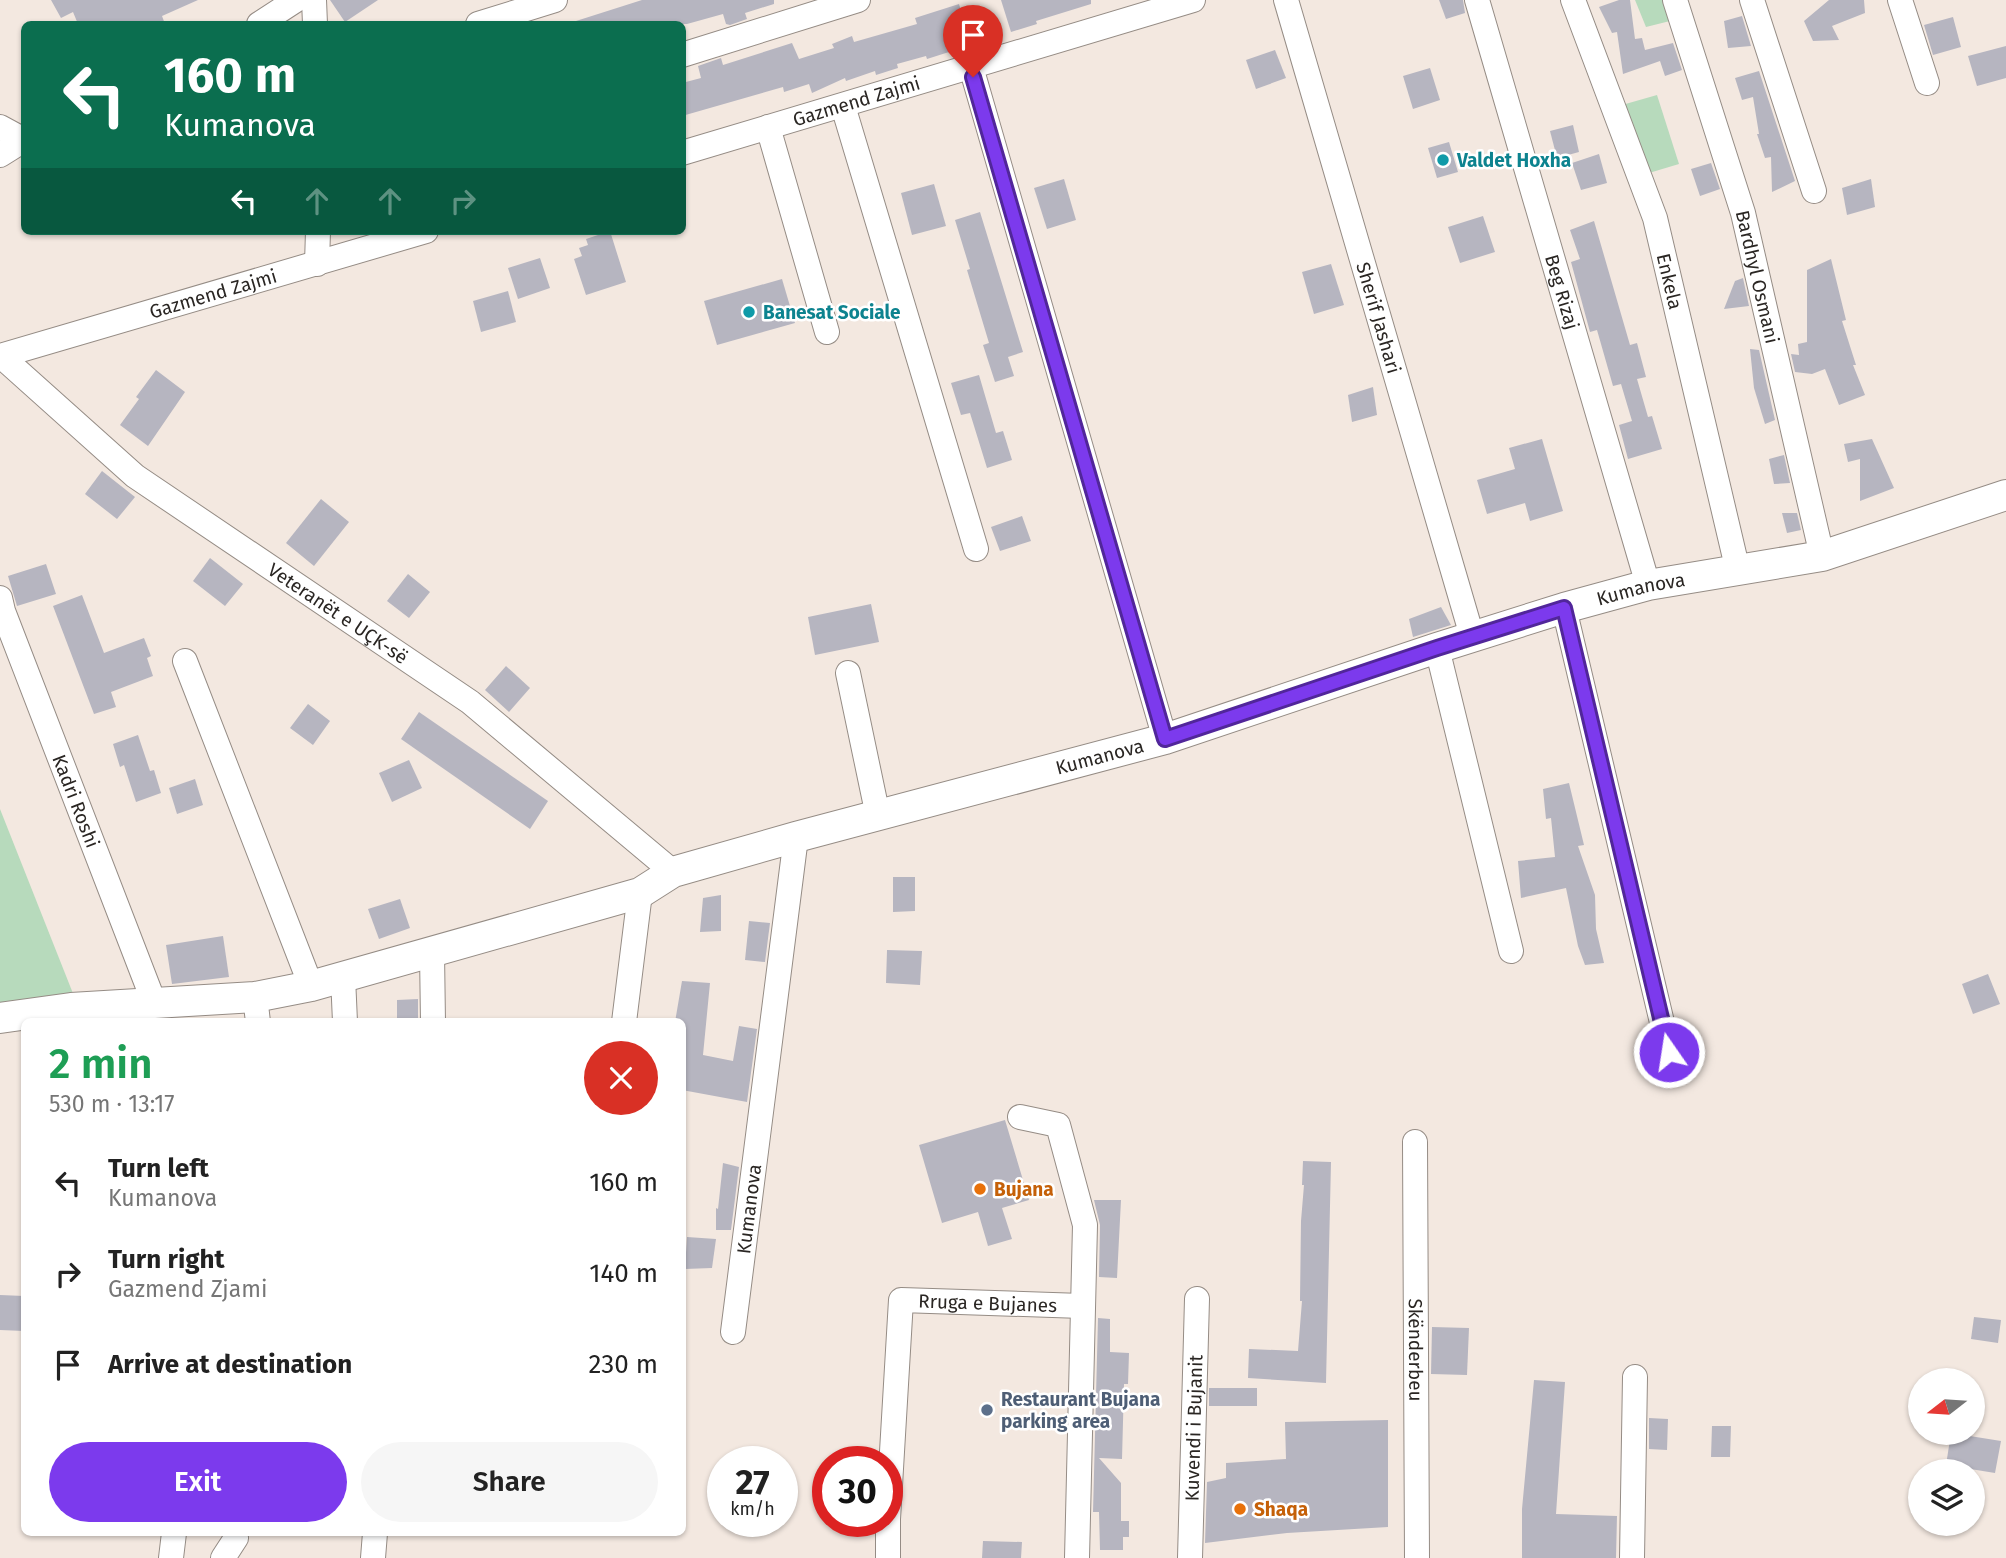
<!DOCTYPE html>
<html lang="en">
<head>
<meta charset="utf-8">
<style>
	body { margin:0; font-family:"Fira Sans",sans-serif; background:#f6f6f6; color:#222; height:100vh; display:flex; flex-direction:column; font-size:26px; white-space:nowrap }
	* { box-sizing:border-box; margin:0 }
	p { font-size:23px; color:#767676 }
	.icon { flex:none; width:38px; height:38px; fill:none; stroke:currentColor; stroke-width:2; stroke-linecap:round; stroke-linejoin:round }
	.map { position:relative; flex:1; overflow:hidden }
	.side { position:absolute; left:21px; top:1018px; width:665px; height:518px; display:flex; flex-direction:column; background:#fff; border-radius:10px; box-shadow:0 2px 5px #0004 }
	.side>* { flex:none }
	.hud { position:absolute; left:21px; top:21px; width:665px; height:214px; border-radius:10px; box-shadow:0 2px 5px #0004; background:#0b6e4f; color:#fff; overflow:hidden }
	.needle { width:46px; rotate:253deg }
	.buttons { position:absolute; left:1908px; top:1368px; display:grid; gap:14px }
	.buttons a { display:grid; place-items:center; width:77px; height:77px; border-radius:50%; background:#fff; box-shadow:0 2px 5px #0004; font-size:35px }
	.speed { position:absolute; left:707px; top:1446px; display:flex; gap:14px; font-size:35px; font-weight:700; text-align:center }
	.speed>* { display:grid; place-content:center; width:91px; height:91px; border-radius:50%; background:#fff; box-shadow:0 2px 5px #0004; line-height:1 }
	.speed small { font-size:18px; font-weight:400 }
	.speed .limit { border:10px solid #d22; background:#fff; color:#111 }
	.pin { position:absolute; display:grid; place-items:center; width:60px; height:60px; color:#fff; margin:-72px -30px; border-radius:50% 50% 50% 0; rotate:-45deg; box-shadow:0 0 7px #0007 }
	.pin .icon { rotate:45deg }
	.me { position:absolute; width:77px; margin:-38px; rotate:347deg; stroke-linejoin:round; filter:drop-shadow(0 0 5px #0008) }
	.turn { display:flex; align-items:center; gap:24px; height:147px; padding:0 28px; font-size:32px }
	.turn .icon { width:91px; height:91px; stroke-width:2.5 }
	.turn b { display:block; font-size:49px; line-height:60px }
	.lanes { display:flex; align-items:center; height:66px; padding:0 28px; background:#0003; justify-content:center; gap:35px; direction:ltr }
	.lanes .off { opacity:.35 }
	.round { display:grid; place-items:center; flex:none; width:74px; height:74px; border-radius:37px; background:#f6f6f6 }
	.summary { display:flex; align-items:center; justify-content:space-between; height:119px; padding:0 28px }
	h1 { font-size:42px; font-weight:600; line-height:52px; color:#1e9e55 }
	.cta { display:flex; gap:14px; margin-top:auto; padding:14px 28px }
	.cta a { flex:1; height:80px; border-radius:42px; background:#7c3aed; color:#fff; font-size:28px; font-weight:600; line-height:80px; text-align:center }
	.cta a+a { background:#f6f6f6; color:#222 }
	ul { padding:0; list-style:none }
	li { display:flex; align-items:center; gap:21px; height:91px; padding:0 28px }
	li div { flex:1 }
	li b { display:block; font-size:26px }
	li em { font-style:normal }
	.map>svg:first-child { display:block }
	.green { fill:#b7dabc }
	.building { fill:#b6b5c0 }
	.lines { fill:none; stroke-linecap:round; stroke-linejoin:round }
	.minor-casing { stroke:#958c85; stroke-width:26 }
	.major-casing { stroke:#958c85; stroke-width:32 }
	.minor { stroke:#fff; stroke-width:24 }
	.major { stroke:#fff; stroke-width:30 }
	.route-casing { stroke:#51269a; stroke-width:18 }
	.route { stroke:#7c3aed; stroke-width:12 }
	.culture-dot { fill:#0f9aa8; stroke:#fff; stroke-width:2.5 }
	.food-dot { fill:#e8710a; stroke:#fff; stroke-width:2.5 }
	.service-dot { fill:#5c6f8a; stroke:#fff; stroke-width:2.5 }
	.labels { text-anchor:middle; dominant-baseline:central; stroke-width:5; stroke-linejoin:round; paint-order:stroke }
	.street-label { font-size:19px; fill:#2a2623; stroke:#fff }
	.culture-label { font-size:19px; font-weight:bold; fill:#0d838f; stroke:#fff; text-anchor:start }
	.food-label { font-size:19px; font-weight:bold; fill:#c56008; stroke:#fff; text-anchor:start }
	.service-label { font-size:19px; font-weight:bold; fill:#4e5e75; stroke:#fff; text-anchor:start }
</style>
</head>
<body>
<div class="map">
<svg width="2006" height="1558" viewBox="0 0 2006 1558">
	<rect width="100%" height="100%" fill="#f3e8e0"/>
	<g class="green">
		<polygon points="1635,0 1668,0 1674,20 1646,27"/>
		<polygon points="1657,95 1679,164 1649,173 1622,105"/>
		<polygon points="0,809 74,996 0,1006"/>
	</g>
	<g class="building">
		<polygon points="51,0 198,0 162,16 165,24 78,24 73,12 61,18"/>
		<polygon points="330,0 378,0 345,22"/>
		<polygon points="642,0 774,0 774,4 745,13 747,19 730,25 726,24 723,14 687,24 576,24 576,21"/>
		<polygon points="1001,0 1091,0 1091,4 1036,21 1037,24 1011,32"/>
		<polygon points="1439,0 1463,0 1465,13 1446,19"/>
		<polygon points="1619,0 1630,0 1635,39 1642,38 1645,50 1673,43 1682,70 1665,76 1660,61 1623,74 1617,32 1612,33 1599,7"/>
		<polygon points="1829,0 1864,0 1865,13 1832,26 1839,40 1813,41 1804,21"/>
		<polygon points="959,4 971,45 927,59 926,56 897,64 898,68 876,75 875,71 846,81 845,78 812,93 809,84 784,92 783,87 682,116 682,83 701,78 698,66 721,58 723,65 792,43 799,59 834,48 832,44 852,36 854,42 917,24 915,18"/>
		<polygon points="1742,16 1751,46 1728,48 1724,21"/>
		<polygon points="1953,17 1961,47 1933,55 1924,25"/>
		<polygon points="2006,46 2006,78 1977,86 1968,56"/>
		<polygon points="1275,50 1286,78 1256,89 1246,60"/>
		<polygon points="1430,68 1440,100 1413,109 1403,76"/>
		<polygon points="1759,71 1795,181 1772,192 1771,157 1765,158 1757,134 1759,134 1753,97 1742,100 1735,78"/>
		<polygon points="1573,125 1579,152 1557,158 1550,131"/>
		<polygon points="1449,142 1458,172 1437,178 1428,148"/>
		<polygon points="1599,154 1607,183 1581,190 1572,163"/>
		<polygon points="1711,163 1720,189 1700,196 1691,169"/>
		<polygon points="1064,179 1076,220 1047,229 1034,188"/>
		<polygon points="1871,179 1875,207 1847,215 1842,188"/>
		<polygon points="934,184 946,226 912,235 901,193"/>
		<polygon points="980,212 1023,352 1008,357 1014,376 995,382 983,345 989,343 967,270 970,269 955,220"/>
		<polygon points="1483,216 1495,252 1460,263 1448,227"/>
		<polygon points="1594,221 1630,345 1637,343 1646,377 1637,379 1648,417 1652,416 1662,449 1628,459 1619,425 1632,421 1621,384 1613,386 1597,330 1590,332 1571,262 1580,259 1570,230"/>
		<polygon points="610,231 626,282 586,295 574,259 582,256 579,248 588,245 586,239"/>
		<polygon points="540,258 550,288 518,299 508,268"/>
		<polygon points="1831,259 1846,320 1842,321 1856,365 1853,365 1865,395 1839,405 1825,369 1812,374 1795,372 1791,354 1799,355 1798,344 1807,342 1807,270"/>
		<polygon points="1331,264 1344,305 1314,314 1302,272"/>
		<polygon points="1743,278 1749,306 1724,309 1735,281"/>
		<polygon points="782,279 795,323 717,345 704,301"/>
		<polygon points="508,291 516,322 481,332 473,301"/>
		<polygon points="1750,349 1759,350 1775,420 1765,424 1754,388"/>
		<polygon points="156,370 185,392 148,446 120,425 139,399 136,397"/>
		<polygon points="979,375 996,433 1003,431 1012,460 987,468 970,413 961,415 951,383"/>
		<polygon points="1373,387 1377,415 1352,422 1348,395"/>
		<polygon points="1542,439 1563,511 1530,521 1525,503 1487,514 1477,480 1515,469 1509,448"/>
		<polygon points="1872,439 1894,488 1860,501 1860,459 1848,462 1844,444"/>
		<polygon points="1784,455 1790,483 1774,484 1769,459"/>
		<polygon points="102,471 135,497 117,519 85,494"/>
		<polygon points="321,499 349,522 314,566 286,543"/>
		<polygon points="1782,513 1797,513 1801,530 1787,533"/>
		<polygon points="1022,516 1031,541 1000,551 991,527"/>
		<polygon points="210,558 243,584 225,606 193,581"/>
		<polygon points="46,564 56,594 17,606 8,576"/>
		<polygon points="408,574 430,592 409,618 387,601"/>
		<polygon points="82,595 104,653 144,638 151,656 147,658 153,676 111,692 116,707 94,714 53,606"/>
		<polygon points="871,604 879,642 815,655 808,617"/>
		<polygon points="1441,607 1451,625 1413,637 1409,619"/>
		<polygon points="506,666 530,688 509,712 485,690"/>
		<polygon points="308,704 330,721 313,745 290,728"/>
		<polygon points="419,712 548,801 530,829 401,739"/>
		<polygon points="138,735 150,771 154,770 161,793 136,802 124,765 120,767 113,744"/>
		<polygon points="409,760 422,788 392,802 379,773"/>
		<polygon points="195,779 203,805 177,814 169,788"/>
		<polygon points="1569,783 1584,845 1578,846 1595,895 1596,929 1604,963 1585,965 1578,946 1566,888 1521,898 1518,861 1555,857 1551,818 1546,819 1543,789"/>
		<polygon points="893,877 915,877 915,911 893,912"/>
		<polygon points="721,895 721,931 700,932 703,898"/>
		<polygon points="400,899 410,928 379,939 368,909"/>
		<polygon points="749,921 770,923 765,962 745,960"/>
		<polygon points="223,936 229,977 172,984 166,945"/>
		<polygon points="887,950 922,951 920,985 886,983"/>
		<polygon points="1988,974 2000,1004 1973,1014 1962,984"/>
		<polygon points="682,981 710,983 703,1055 733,1061 739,1026 757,1029 747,1102 682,1090 682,1022 675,1022"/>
		<polygon points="418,999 418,1022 397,1022 397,1000"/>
		<polygon points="1005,1120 1029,1200 1002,1208 1012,1239 988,1246 978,1212 942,1223 919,1145"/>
		<polygon points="1303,1161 1331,1162 1326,1383 1248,1378 1249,1349 1298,1351 1302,1301 1300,1301 1301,1221 1304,1185 1302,1185"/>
		<polygon points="723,1163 739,1167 731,1230 716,1230 716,1208 718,1209"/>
		<polygon points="1094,1200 1121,1200 1117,1278 1099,1277 1100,1225"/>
		<polygon points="687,1237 716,1239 712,1268 685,1269"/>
		<polygon points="0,1295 24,1296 24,1331 0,1330"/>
		<polygon points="1974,1317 2001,1320 1998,1343 1971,1339"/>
		<polygon points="1098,1318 1110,1319 1110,1352 1129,1353 1128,1384 1124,1384 1122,1459 1099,1458 1121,1483 1121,1521 1129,1521 1129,1537 1123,1537 1123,1550 1100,1550 1099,1512 1093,1512"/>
		<polygon points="1432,1327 1469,1328 1467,1375 1431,1374"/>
		<polygon points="1534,1380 1565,1382 1556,1514 1617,1516 1616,1558 1522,1558 1522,1509"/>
		<rect x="1209" y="1388" width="48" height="18"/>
		<polygon points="1649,1418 1668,1419 1667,1450 1649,1449"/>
		<polygon points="1388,1420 1388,1527 1287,1533 1205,1543 1207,1482 1226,1478 1226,1463 1286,1459 1285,1422"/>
		<polygon points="1712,1426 1731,1426 1730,1457 1711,1457"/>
		<polygon points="1951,1433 2001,1441 1995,1473 1946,1465"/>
		<polygon points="983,1541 1022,1542 1021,1558 982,1558"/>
	</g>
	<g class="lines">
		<g class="minor-casing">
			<g id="minor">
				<polyline points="314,0 315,24"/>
				<path id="s1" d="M 1286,0 L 1472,636"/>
				<path id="s2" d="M 1477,0 L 1648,585"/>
				<path id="s3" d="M 1573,0 L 1655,218 L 1738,571"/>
				<path id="s4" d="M 1675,0 L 1743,213 L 1822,556"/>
				<polyline points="1752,0 1814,191"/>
				<polyline points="1900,0 1927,83"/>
				<polyline points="259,24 296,0"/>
				<polyline points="478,24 555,0"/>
				<polyline points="682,55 858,0"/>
				<polyline points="971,67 1165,739"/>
				<polyline points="843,106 976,549"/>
				<polyline points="0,127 24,140"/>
				<polyline points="768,127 827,332"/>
				<path id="s5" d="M 682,153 L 1193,0"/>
				<polyline points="0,155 24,140"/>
				<polyline points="317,264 318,231"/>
				<path id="s6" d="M 0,356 L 426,231"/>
				<path id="s7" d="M 1,356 L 135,476 L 470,702 L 673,872"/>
				<path id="s8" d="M 0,598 L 3,611 L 155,1005"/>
				<polyline points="1564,608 1669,1052"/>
				<polyline points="1437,648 1511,951"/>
				<polyline points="185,661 311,986"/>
				<polyline points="848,673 878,816"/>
				<polyline points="432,953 433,1022"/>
				<polyline points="343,977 345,1022"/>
				<polyline points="255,997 258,1022"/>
				<polyline points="624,1022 640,893"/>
				<polyline points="1020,1117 1058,1125 1085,1225 1077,1558"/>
				<path id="s9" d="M 1415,1142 L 1417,1558"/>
				<path id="s10" d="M 733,1332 L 796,837"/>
				<polyline points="171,1558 174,1533"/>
				<polyline points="223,1558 236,1538"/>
				<polyline points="373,1558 375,1533"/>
				<path id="s11" d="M 888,1558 L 888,1519 L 901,1300 L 1082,1306"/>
				<path id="s12" d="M 1190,1558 L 1197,1299"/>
				<polyline points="1632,1558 1635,1377"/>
			</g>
		</g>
		<g class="major-casing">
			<g id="major">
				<path id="s13" d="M 0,1018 L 71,1008 L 255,997 L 311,986 L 640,893 L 673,872 L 796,837 L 1165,739 L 1437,648 L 1564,608 L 1648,585 L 1822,556 L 2006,495"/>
			</g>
		</g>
		<use href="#minor" class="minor"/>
		<use href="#major" class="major"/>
	</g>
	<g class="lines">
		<g class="route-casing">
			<polyline id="route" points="973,77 1165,739 1437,648 1564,608 1669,1052"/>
		</g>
		<use href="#route" class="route"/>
	</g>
	<g class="culture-dot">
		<circle cx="1443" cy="160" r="7"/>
		<circle cx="749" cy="312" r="7"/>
	</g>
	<g class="food-dot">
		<circle cx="980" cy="1189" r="7"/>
		<circle cx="1240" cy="1509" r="7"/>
	</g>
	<circle class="service-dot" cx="987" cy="1410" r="7"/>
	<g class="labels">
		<g class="street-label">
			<text stroke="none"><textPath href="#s5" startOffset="182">Gazmend Zajmi</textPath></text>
			<text stroke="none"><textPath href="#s4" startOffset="289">Bardhyl Osmani</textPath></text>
			<text stroke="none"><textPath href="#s3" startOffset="298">Enkela</textPath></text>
			<text stroke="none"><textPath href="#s2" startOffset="304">Beg Rizaj</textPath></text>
			<text stroke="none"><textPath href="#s6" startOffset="222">Gazmend Zajmi</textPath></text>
			<text stroke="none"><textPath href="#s1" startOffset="331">Sherif Jashari</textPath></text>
			<text stroke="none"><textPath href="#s13" startOffset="1703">Kumanova</textPath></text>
			<text stroke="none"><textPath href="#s7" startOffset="425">Veteranët e UÇK-së</textPath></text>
			<text stroke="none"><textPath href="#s13" startOffset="1136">Kumanova</textPath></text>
			<text stroke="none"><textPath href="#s8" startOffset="217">Kadri Roshi</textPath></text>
			<text stroke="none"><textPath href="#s10" startOffset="124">Kumanova</textPath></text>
			<text stroke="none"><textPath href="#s11" startOffset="345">Rruga e Bujanes</textPath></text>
			<text stroke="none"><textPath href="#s9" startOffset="208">Skënderbeu</textPath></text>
			<text stroke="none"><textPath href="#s12" startOffset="130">Kuvendi i Bujanit</textPath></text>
		</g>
		<g class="culture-label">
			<text x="1457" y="160">Valdet Hoxha</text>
			<text x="763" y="312">Banesat Sociale</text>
		</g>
		<g class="food-label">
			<text x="994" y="1189">Bujana</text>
			<text x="1254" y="1509">Shaqa</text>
		</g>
		<g class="service-label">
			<text x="1001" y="1399">Restaurant Bujana<tspan x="1001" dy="22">parking area</tspan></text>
		</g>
	</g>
</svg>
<div class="buttons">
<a><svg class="needle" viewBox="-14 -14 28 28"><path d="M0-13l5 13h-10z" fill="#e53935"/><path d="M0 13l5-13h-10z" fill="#767676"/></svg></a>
<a><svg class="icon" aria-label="layers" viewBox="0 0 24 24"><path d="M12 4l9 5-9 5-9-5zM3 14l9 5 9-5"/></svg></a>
</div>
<div class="speed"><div>27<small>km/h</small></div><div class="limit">30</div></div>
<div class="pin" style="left:973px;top:77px;background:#d93025"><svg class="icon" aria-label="arrive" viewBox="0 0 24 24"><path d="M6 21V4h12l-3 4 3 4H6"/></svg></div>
<svg class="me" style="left:1669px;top:1052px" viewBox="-20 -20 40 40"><circle r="17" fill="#7c3aed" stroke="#fff" stroke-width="3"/><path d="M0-11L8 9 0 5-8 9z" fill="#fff"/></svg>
<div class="hud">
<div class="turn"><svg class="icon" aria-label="left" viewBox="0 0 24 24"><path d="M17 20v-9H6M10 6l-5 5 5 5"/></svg><div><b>160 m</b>Kumanova</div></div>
<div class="lanes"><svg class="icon" aria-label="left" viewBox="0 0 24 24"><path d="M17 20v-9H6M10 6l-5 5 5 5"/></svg><svg class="icon off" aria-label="ahead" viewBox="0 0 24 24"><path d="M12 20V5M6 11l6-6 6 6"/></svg><svg class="icon off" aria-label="ahead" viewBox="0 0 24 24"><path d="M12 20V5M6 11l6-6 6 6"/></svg><svg class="icon off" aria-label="right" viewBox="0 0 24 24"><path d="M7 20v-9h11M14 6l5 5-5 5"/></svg></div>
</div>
<section class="side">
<div class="summary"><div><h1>2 min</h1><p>530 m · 13:17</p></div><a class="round" style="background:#d93025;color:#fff"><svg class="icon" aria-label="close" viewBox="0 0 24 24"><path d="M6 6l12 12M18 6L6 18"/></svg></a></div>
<ul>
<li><svg class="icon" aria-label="left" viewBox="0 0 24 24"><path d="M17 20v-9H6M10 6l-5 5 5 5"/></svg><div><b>Turn left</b><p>Kumanova</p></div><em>160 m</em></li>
<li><svg class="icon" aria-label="right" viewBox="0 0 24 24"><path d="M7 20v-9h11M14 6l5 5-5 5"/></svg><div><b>Turn right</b><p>Gazmend Zjami</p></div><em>140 m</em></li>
<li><svg class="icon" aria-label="arrive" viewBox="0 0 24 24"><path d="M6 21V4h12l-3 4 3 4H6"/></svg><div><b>Arrive at destination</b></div><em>230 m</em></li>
</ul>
<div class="cta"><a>Exit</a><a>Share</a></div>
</section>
</div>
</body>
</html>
